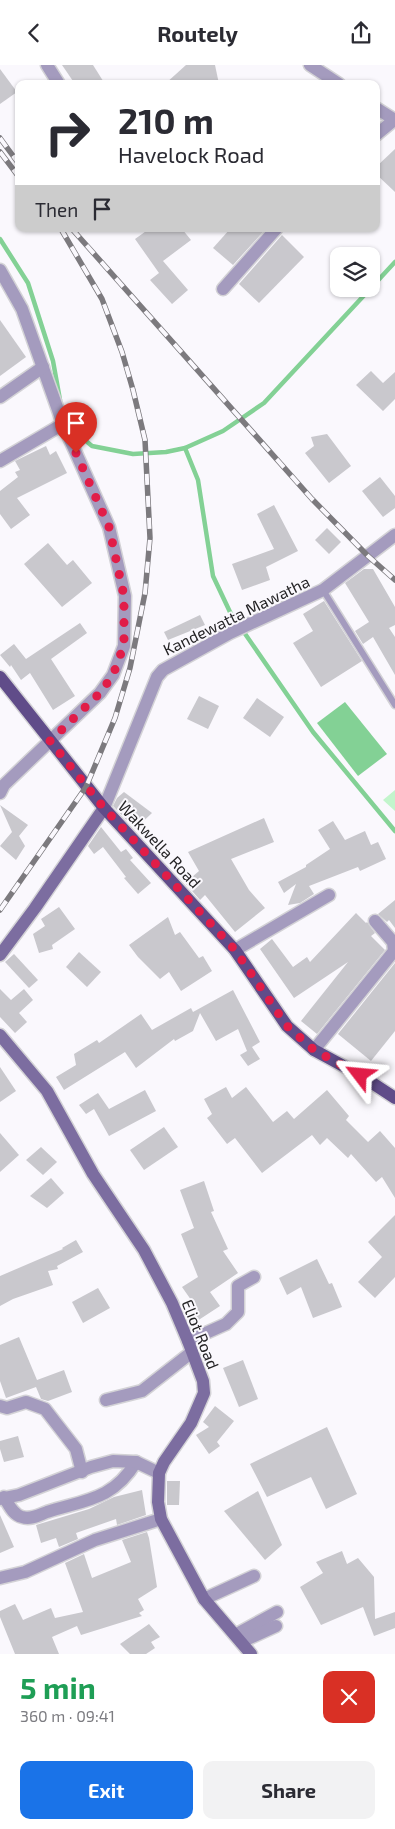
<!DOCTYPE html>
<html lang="en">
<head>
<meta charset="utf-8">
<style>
	body { margin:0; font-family:"Exo 2",sans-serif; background:#f2f2f3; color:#2b2b33; height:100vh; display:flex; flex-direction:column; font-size:19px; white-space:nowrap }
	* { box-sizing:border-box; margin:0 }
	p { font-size:16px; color:#7c7c81 }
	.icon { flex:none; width:28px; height:28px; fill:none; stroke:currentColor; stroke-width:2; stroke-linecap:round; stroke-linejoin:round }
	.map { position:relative; height:1589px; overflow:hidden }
	.details { display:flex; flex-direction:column; background:#fff; flex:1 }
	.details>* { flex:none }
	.guide { position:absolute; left:15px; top:15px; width:365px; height:152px; border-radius:10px; box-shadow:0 1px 4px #0004; background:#fff; color:#2b2b33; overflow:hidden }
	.controls { position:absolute; left:330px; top:182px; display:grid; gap:10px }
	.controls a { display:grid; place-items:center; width:50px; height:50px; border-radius:10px; background:#fff; box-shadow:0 1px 4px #0004; font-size:25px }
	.pin { position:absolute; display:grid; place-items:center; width:42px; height:42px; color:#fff; margin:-51px -21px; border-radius:50% 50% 50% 0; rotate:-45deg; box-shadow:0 0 5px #0007 }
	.pin .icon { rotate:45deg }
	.me { position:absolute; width:55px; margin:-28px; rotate:299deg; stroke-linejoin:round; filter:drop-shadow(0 0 4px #0008) }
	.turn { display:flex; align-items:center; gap:18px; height:105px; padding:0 20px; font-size:22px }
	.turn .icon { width:65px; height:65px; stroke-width:2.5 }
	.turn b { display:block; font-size:35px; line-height:42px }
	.then { display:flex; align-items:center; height:48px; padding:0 20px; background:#0003; gap:10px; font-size:19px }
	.round { display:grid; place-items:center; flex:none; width:52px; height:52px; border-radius:10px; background:#f2f2f3 }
	.head { display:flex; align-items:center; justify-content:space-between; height:85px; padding:0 20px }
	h1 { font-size:30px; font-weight:700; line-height:38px; color:#1e9e55 }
	.cta { display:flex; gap:10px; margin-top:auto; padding:10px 20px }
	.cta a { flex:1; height:58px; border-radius:10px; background:#1a73e8; color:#fff; font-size:20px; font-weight:700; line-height:58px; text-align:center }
	.cta a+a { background:#f2f2f3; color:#2b2b33 }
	header { display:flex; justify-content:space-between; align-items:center; height:65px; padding:0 20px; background:#fff; font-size:22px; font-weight:700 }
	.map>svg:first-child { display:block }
	.green { fill:#c2f5cc }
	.water { fill:#83d195 }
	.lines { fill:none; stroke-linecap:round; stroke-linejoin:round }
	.stream { stroke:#83d195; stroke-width:4.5 }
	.building { fill:#c9c8cd }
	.lane-casing { stroke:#d3d2d6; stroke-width:9 }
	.street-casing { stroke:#d3d2d6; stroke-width:15 }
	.secondary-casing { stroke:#d3d2d6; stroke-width:15 }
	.primary-casing { stroke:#d3d2d6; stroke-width:15 }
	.lane { stroke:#a49bbe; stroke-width:6 }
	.street { stroke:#a49bbe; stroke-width:12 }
	.secondary { stroke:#7c6da0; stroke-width:12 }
	.primary { stroke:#604c89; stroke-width:12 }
	.rail-casing { stroke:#7c7a7e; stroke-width:5.5 }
	.rail { stroke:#faf8fd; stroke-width:4; stroke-dasharray:11; stroke-linecap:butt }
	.route { stroke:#e11d48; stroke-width:9; stroke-dasharray:0 16.2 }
	.labels { text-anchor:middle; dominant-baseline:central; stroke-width:4; stroke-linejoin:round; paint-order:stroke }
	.street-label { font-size:16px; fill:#242325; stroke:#faf8fd }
</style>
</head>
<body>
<header><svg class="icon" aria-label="back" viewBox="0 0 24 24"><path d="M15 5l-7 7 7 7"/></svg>Routely<svg class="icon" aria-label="share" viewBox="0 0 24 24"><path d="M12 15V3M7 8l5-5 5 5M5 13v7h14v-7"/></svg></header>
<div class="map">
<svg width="395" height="1589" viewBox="0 0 395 1589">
	<rect width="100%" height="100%" fill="#faf8fd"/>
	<polygon class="green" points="395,725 395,746 383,735"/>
	<polygon class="water" points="345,637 387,689 358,711 317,658"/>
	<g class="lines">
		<g class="stream">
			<polyline points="0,174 28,218 53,296 60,335"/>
			<polyline points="371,223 395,197"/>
			<polyline points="66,349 73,365 92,381 133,389 166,387 185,383 223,366 264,338 370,224"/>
			<polyline points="185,383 198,415 213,511 230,547 313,667 395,766"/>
		</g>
	</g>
	<g class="building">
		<polygon points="62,0 93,0 105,19 75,19"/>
		<polygon points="186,0 215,0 219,19 165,19"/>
		<polygon points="0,4 17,27 0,39"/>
		<polygon points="395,84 395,127 376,109 376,102"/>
		<polygon points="149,164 182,164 191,175 163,196 188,225 172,239 150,215 159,208 135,174"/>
		<polygon points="230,164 259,164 263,167 233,200 213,183"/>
		<polygon points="282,170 304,192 259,238 239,219"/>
		<polygon points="0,255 26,292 0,311"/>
		<polygon points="371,306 383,318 395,307 395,334 383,346 356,320"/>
		<polygon points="327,369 351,401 329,418 305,388 314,381 311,372"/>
		<polygon points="46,381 50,390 56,386 67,408 17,433 30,450 11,464 0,449 0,426 18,412 15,407 20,405 15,396"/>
		<polygon points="380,412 395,431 395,443 383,452 362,426"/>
		<polygon points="274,440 298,486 266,502 270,515 242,525 232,499 274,484 257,449"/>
		<polygon points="327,463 341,477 329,489 315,475"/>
		<polygon points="48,478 67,500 73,495 92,518 62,542 24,499"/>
		<polygon points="364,504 373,504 395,542 395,560 389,563 395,572 395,610 373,572 363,579 355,566 369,557 345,518"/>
		<polygon points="324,536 362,596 321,622 293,578 313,566 303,549"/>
		<polygon points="200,550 205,560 168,575 164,567"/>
		<polygon points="80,558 87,568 51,594 75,631 53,645 30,608 21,615 11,600 10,602 0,590 14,579 26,594"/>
		<polygon points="199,631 219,641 208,664 187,654"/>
		<polygon points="257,633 284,652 270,672 243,653"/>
		<polygon points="124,727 152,748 135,764 113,741 117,733"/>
		<polygon points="0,740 28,760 19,771 25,781 16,795 0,781 12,767"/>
		<polygon points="264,753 274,777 231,794 249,825 265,843 235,867 205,830 200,835 185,818 199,806 188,787"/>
		<polygon points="333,756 345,775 365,766 371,780 378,777 386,794 360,806 358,802 309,821 314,829 300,838 288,840 296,819 284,828 278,817 306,802 306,800 330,784 318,765"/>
		<polygon points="101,762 121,787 126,784 133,793 130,795 151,818 138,829 124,813 126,812 103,782 94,789 88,781"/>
		<polygon points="395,835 395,863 389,855 387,857 378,849"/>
		<polygon points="59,842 75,864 52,880 53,884 39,888 33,869 45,861 41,854"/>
		<polygon points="356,848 366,858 367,857 375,868 371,871 385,885 317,969 301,956 348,897 294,933 260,884 272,874 293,902 307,892 310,897"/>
		<polygon points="168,852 175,870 180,867 199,893 203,891 212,906 181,926 169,907 160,914 138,892 129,880"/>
		<polygon points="79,887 101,907 87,922 66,902"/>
		<polygon points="14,889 38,915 29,923 5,897"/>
		<polygon points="395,898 395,966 371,996 338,969"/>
		<polygon points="0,924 11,935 24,924 33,935 19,948 27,957 15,968 0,952"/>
		<polygon points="233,925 260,977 252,982 260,994 248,1001 240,990 247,986 238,964 216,976 200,948 193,966 175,976 174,974 136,1003 125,987 64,1025 56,1012 76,1000 74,989 97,975 99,978 141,949 152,965 191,943 193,947"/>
		<polygon points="0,1002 16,1026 0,1037"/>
		<polygon points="226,1022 232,1033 246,1022 273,1057 287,1046 294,1054 327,1025 349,1051 346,1055 368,1077 380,1066 395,1083 395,1133 382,1112 376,1117 351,1089 348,1093 327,1073 320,1080 312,1070 262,1108 235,1073 227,1079 207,1053 212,1049 204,1034"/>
		<polygon points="145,1025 156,1046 109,1071 94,1044 86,1049 79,1040 98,1028 109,1044"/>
		<polygon points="164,1062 178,1082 144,1105 130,1085"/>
		<polygon points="0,1068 19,1090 0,1107"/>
		<polygon points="41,1082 57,1097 43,1110 26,1095"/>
		<polygon points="51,1113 64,1128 47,1143 30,1131"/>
		<polygon points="204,1116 214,1146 211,1147 228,1184 223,1186 238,1208 210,1227 220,1241 194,1258 187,1248 196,1242 182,1222 198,1212 181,1169 194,1163 180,1125"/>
		<polygon points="395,1150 395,1212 375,1233 358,1217 382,1192 368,1177"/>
		<polygon points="76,1175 83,1187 57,1201 58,1204 48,1206 53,1220 13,1234 0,1241 0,1211 63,1184 62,1183"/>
		<polygon points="317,1194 329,1219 332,1218 342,1242 313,1253 301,1222 287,1230 279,1213"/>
		<polygon points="98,1223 110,1243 83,1258 72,1237"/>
		<polygon points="19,1272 37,1315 64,1305 72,1327 48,1336 41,1334 36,1322 6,1333 0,1316 0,1280"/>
		<polygon points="243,1295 258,1334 239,1342 223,1303"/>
		<polygon points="215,1341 234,1356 217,1377 220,1381 209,1389 196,1370 209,1362 203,1357"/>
		<polygon points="327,1362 357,1429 326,1444 311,1412 267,1432 250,1399"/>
		<polygon points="18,1371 24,1392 4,1397 0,1384 0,1376"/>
		<polygon points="167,1416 180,1416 179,1440 167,1440"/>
		<polygon points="142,1425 146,1450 117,1460 116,1454 76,1468 78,1474 59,1482 56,1473 41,1478 36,1460 89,1444 114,1432"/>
		<polygon points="258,1426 282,1480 265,1495 224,1446"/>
		<polygon points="0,1450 14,1482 0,1488"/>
		<polygon points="147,1467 149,1473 157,1522 138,1534 144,1545 139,1548 142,1551 81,1570 77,1561 52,1572 59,1589 15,1589 0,1552 0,1546 15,1539 23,1555 51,1543 55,1553 83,1547 65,1498 84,1489 92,1513 131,1497 122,1475"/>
		<polygon points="342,1486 347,1499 358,1493 374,1512 375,1554 395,1547 395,1563 374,1571 363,1542 321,1560 300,1522 323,1508 316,1497"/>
		<polygon points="149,1559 160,1572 151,1577 155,1583 146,1589 130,1589 120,1579"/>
	</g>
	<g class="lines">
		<g class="lane-casing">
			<polyline id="lane" points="323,525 395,640"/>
		</g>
		<g class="street-casing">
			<g id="street">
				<polyline points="47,0 59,19"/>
				<polyline points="310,0 339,19"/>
				<polyline points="376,43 395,55"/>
				<polyline points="376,70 394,55"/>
				<polyline points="0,205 22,244 63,359 109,462 125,531 124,581 113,610 100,628 4,720 0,728"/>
				<polyline points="223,224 276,164"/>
				<polyline points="0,332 43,302"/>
				<polyline points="0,396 63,359"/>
				<polyline points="104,743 157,612 163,605 230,568 323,525 395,470"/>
				<polyline points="235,885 329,830"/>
				<polyline points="314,985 394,886 393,877 375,856"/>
				<polyline points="188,1276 226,1259 238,1247 238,1221 254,1212"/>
				<polyline points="106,1335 142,1326 192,1287"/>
				<polyline points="0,1341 7,1343 26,1337 45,1344 76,1384 82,1407"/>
				<path d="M 4,1432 C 9,1440 13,1450 22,1452 C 31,1455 39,1450 47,1447 C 85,1435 113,1435 136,1397"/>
				<polyline points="0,1434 19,1430 91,1402 113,1396 136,1397 159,1408"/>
				<polyline points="0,1513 25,1507 95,1475 161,1454"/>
				<polyline points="204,1534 254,1511"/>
				<polyline points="235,1570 277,1547"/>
				<polyline points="241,1577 276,1561"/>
			</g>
		</g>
		<g class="secondary-casing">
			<g id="secondary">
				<polyline points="0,890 35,843 104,743"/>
				<polyline points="0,970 47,1026 93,1109 144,1185 172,1238 188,1276 203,1316 204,1328 191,1358 164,1397 159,1408 158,1437 161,1454 204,1534 251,1589"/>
			</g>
		</g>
		<g class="primary-casing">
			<polyline id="primary" points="0,612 104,743 235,885 287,961 314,985 360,1010 395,1033"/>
		</g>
		<use href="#lane" class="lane"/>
		<use href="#street" class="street"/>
		<use href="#secondary" class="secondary"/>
		<use href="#primary" class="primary"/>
		<g class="rail-casing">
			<g id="rail">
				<polyline points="0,73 19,99"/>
				<polyline points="0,87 19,112"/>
				<polyline points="72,164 312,434 368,491 395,515"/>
				<polyline points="0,845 86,722 115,653 130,603 145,528 150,473 145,375 133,325 122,287 102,234 61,164"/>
			</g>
		</g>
		<use href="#rail" class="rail"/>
	</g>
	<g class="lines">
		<polyline class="route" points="76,388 109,462 124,531 124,580 113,610 100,628 50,676 104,743 235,885 287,961 314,985 360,1010"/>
	</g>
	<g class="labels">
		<g class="street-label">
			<text transform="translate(236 550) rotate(-26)">Kandewatta Mawatha</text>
			<text transform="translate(160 779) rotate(47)">Wakwella Road</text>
			<text transform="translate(201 1269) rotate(68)">Eliot Road</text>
		</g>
	</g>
</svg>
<div class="controls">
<a><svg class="icon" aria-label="layers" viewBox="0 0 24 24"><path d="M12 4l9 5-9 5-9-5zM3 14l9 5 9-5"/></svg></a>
</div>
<div class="pin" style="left:76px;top:388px;background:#d93025"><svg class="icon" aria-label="arrive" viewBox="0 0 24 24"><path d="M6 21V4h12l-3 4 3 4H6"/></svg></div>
<svg class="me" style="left:360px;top:1010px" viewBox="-20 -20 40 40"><path d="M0-17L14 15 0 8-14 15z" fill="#e11d48" stroke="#fff" stroke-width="4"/></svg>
<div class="guide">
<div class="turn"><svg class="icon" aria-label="right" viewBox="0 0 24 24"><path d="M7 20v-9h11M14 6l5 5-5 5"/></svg><div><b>210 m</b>Havelock Road</div></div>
<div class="then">Then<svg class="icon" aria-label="arrive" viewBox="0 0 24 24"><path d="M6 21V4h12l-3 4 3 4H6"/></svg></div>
</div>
</div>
<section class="details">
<div class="head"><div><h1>5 min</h1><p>360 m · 09:41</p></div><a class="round" style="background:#d93025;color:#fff"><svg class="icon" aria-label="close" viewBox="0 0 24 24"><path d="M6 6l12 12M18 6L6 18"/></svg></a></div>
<div class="cta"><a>Exit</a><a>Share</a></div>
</section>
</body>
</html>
